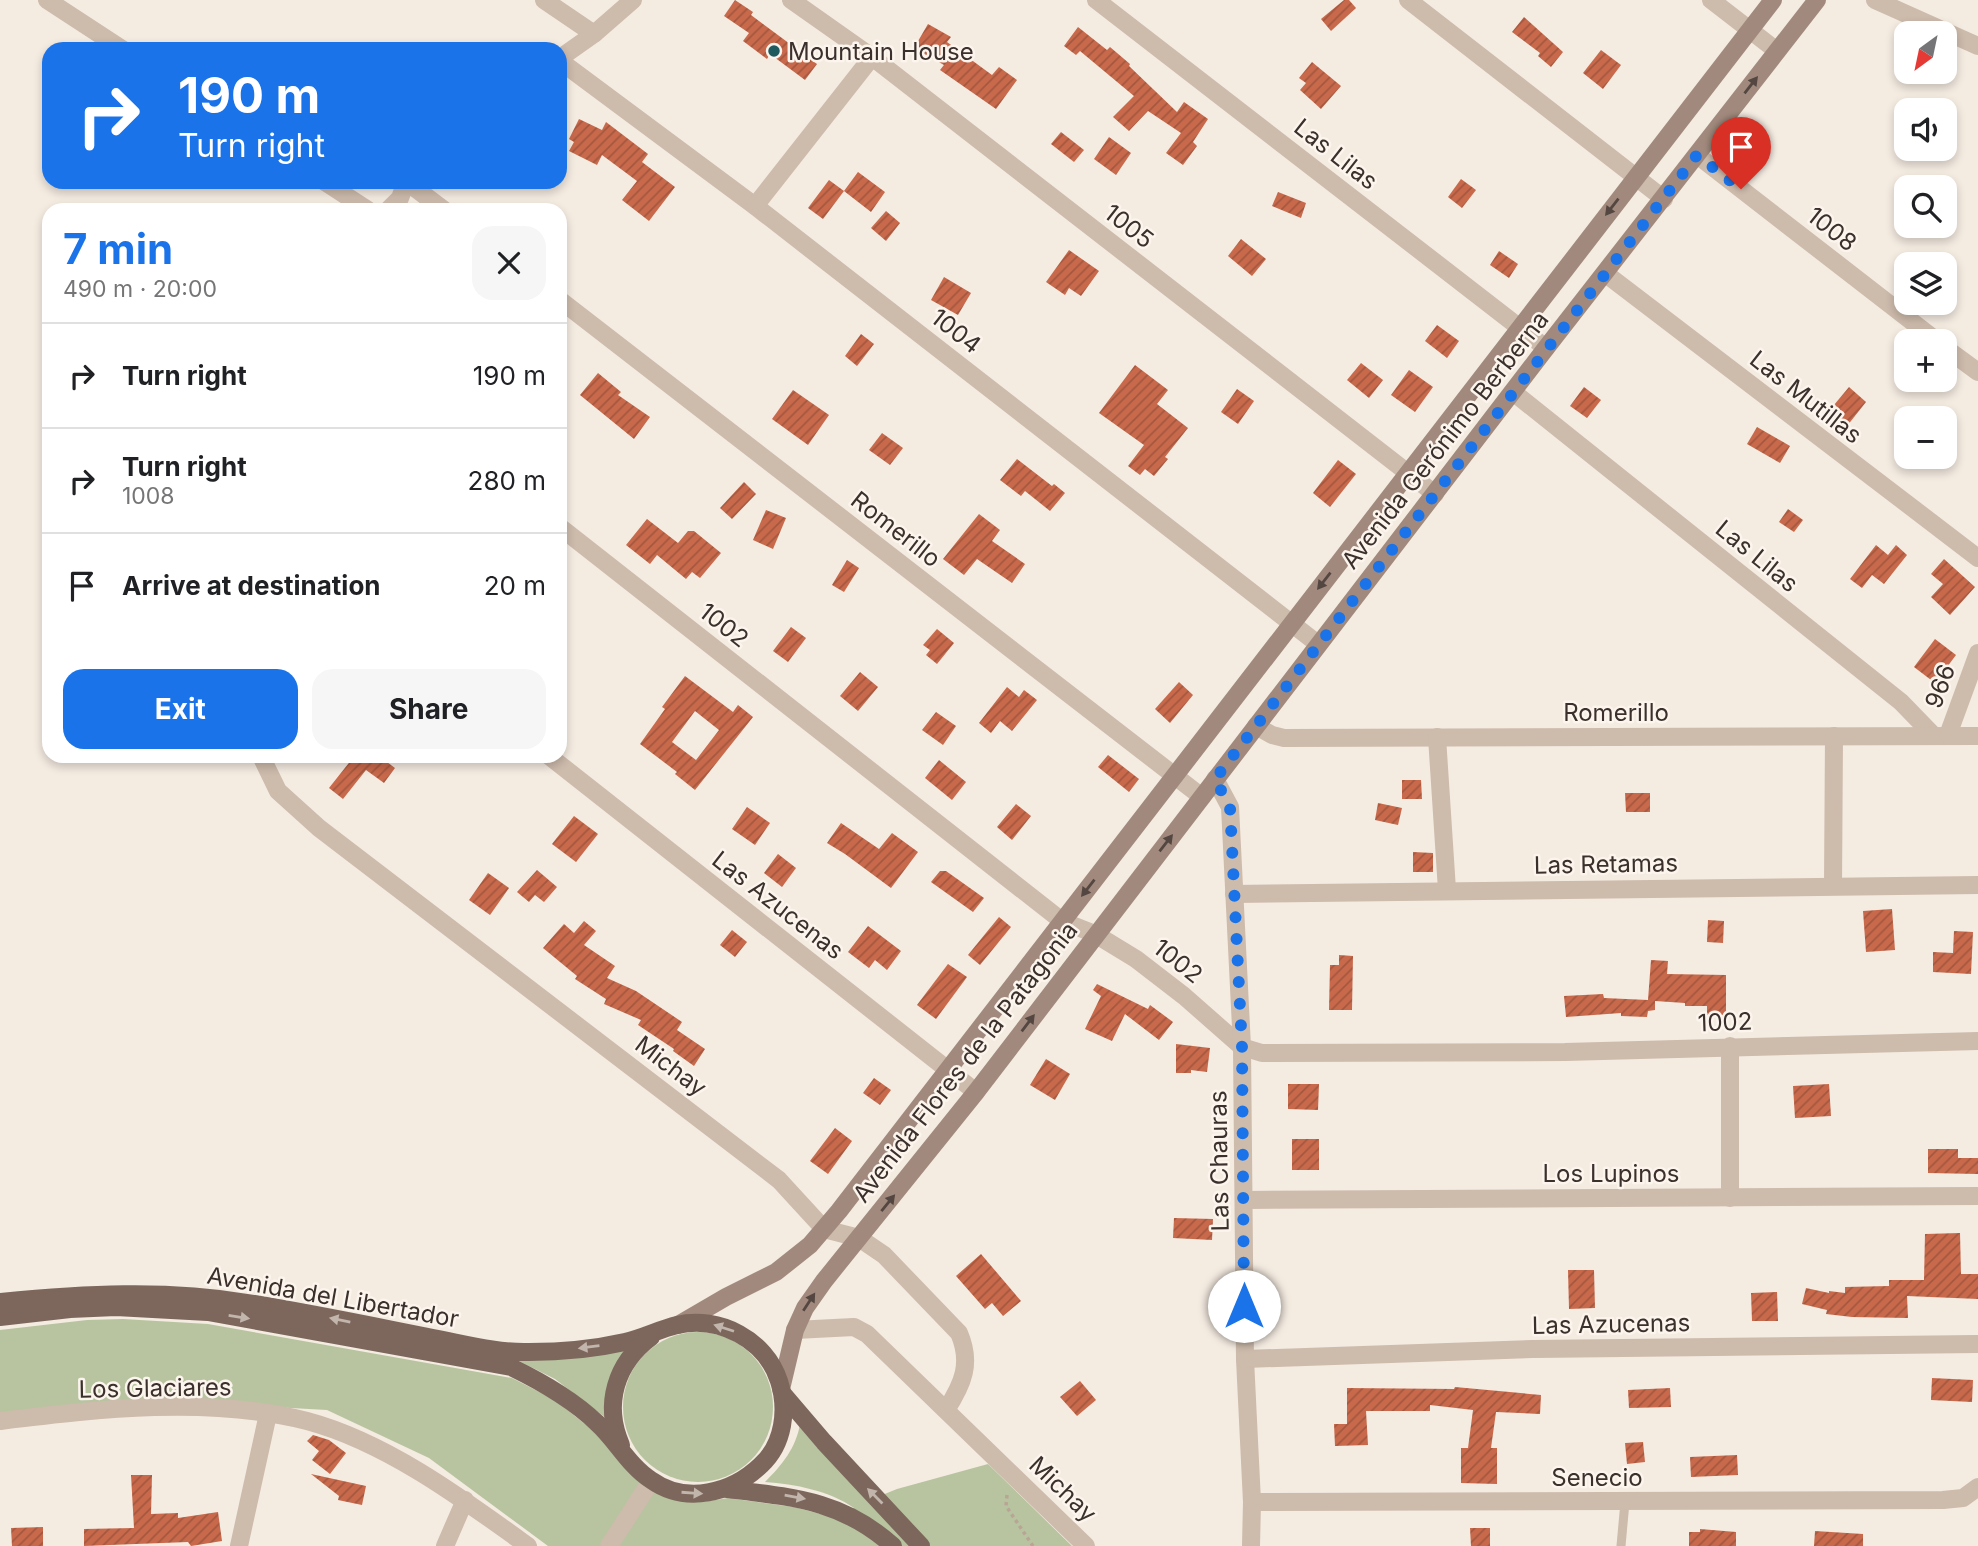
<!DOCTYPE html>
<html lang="en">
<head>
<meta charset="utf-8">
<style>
	body { margin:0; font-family:Inter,sans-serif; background:#f6f6f6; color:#202124; height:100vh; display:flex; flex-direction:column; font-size:26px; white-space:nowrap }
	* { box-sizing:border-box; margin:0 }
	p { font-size:23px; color:#757577 }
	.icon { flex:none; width:38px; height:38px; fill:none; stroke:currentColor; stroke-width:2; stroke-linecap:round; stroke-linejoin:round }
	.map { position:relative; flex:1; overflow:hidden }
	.drawer { position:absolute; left:42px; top:203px; width:525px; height:560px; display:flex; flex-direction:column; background:#fff; border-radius:21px; box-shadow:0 4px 10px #0003 }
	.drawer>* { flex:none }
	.hud { position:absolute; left:42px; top:42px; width:525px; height:147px; border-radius:21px; box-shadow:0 4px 10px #0003; background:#1a73e8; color:#fff; overflow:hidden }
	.needle { width:46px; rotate:213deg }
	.fabs { position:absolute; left:1894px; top:21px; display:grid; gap:14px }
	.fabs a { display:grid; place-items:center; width:63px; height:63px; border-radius:14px; background:#fff; box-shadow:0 4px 10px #0003; font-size:35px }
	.pin { position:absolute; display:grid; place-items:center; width:60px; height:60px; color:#fff; margin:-72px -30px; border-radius:50% 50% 50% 0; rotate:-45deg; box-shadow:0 0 7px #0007 }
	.pin .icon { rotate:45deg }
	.me { position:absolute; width:77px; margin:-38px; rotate:0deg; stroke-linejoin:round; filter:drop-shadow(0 0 5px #0008) }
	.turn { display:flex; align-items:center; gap:24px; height:147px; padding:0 21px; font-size:32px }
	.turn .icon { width:91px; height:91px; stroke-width:2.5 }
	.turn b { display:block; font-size:49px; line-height:60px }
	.round { display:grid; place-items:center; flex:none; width:74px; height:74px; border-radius:21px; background:#f6f6f6 }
	.overview { display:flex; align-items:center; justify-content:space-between; height:119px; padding:0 21px }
	h1 { font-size:42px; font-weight:700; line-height:52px; color:#1a73e8 }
	.action { display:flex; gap:14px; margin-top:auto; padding:14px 21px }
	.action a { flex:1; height:80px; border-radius:21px; background:#1a73e8; color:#fff; font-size:28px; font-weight:700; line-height:80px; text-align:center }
	.action a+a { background:#f6f6f6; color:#202124 }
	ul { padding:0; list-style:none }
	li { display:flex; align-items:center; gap:21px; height:105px; padding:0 21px; border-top:2px solid #e0e0e0 }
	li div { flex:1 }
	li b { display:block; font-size:26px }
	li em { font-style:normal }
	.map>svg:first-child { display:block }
	.green { fill:#b8c4a0 }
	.building { fill:url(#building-hatch); fill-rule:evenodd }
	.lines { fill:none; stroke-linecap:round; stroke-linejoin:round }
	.path { stroke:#b9a596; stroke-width:3.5; stroke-dasharray:3.5 3.5; stroke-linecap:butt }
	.lane { stroke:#cdbbac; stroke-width:9 }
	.street { stroke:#cdbbac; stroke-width:18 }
	.secondary { stroke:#a18a7d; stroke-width:18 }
	.primary { stroke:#7d675c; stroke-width:18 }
	.oneway { fill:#544640 }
	.oneway2 { fill:#c2b5ac }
	.route { stroke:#1a73e8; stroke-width:12; stroke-dasharray:0 21.6 }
	.poi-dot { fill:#1f5a5e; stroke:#fbf5ee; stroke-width:2.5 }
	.labels { text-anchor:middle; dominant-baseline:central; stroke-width:5; stroke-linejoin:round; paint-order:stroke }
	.poi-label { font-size:24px; fill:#3b302b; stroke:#fbf5ee; text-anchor:start }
	.street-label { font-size:24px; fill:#3b302b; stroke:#fbf5ee }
</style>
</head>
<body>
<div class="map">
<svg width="1978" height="1546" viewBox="0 0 1978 1546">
	<defs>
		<pattern id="building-hatch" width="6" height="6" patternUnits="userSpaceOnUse" patternTransform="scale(1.75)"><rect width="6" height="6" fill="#c8694b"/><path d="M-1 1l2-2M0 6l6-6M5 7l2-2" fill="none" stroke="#a4573f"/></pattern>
	</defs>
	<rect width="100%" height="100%" fill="#f4ebe1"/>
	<g class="green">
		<path d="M 123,1319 L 208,1324 L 512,1378 L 555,1400 L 591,1429 L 611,1449 L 702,1502 L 728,1498 L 794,1507 L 832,1517 L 854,1508 C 830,1491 795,1484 765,1482 C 782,1465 796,1448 800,1424 L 870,1500 L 897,1489 L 988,1464 L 1072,1546 L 548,1546 L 429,1458 L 327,1410 L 273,1407 L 0,1418 L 0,1330 L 87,1320 Z"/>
		<circle cx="698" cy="1407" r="75"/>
		<polygon points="626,1350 606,1418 555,1379 517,1360"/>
	</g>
	<g class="building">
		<polygon points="735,0 753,12 751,15 817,64 805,80 770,54 767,59 743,41 749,33 724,16"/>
		<polygon points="1344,0 1349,0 1356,8 1331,31 1321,19"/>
		<polygon points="1524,17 1563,52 1551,67 1538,56 1540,53 1512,32"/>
		<polygon points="928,24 951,37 947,42 992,75 999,67 1017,80 996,109 940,70 944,65 914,48"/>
		<polygon points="1078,27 1107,50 1110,47 1130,64 1129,66 1177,112 1184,102 1208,119 1193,142 1197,146 1183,165 1166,153 1181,133 1148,111 1129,131 1113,117 1134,96 1080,51 1076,55 1064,46"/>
		<polygon points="1601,50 1621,65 1603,89 1583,73"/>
		<polygon points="1312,62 1341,86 1321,109 1300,90 1306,83 1299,78"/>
		<polygon points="579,119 602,130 606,122 648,154 642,162 675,187 649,221 622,200 637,181 602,155 597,165 569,151 574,142 569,139"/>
		<polygon points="1061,132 1084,150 1074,162 1051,144"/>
		<polygon points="1109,137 1131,153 1116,175 1094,159"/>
		<polygon points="858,172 885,192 871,212 844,191 823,219 808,208 829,180 844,191"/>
		<polygon points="1461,179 1476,190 1462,208 1448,197"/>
		<polygon points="1278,192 1306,203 1301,218 1272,206"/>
		<polygon points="886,211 900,223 886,241 871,228"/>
		<polygon points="1241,239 1266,259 1252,276 1228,256"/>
		<polygon points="1069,250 1099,271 1081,296 1069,288 1065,295 1046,282"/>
		<polygon points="1499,251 1518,264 1509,278 1490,265"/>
		<polygon points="944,277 971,293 958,315 931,300"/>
		<polygon points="1437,325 1459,341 1447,358 1425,341"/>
		<polygon points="861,334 874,344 857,366 845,356"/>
		<polygon points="1361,363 1383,380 1369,398 1347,380"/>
		<polygon points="1135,365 1168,390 1157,404 1188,428 1165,457 1168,459 1154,476 1145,469 1140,475 1128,466 1144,445 1099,413"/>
		<polygon points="1409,370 1433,387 1415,412 1391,395"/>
		<polygon points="598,373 621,392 618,395 650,417 634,439 580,395"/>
		<polygon points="1584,387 1601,400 1587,418 1570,406"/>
		<polygon points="1849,387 1866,402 1847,426 1829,411"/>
		<polygon points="1237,389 1254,401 1238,424 1221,412"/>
		<polygon points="793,390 829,415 808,445 772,419"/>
		<polygon points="1757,427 1790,446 1780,463 1747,444"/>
		<polygon points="882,433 903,448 890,465 869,450"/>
		<polygon points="1017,459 1052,486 1054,484 1065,493 1050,511 1025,491 1021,496 1000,480"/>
		<polygon points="1338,460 1356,474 1330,507 1313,493"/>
		<polygon points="744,482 756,494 732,519 720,508"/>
		<polygon points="1788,509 1803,520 1794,532 1779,522"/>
		<polygon points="766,510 786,518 773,549 753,540"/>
		<polygon points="979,514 1000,530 992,541 1025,564 1012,583 977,559 964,575 943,559"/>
		<polygon points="647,519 678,543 688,531 694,531 721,553 700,578 692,572 686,579 657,555 650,564 626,545"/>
		<polygon points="1876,545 1888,555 1896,545 1907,555 1884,584 1872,575 1862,588 1850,579"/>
		<polygon points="1944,559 1975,587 1950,615 1931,597 1943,584 1931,574"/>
		<polygon points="847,560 859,568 844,592 832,585"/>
		<polygon points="791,627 806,638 788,662 773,651"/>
		<polygon points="937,629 954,643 937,664 926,655 930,650 923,645"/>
		<polygon points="1935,639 1956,655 1935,683 1914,667"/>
		<polygon points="860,672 878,687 858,711 840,696"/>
		<path d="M 685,676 L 733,712 L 738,705 L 753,717 L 695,790 L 675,774 L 677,772 L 640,744 L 665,709 L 662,707 ZM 695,711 L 719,730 L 696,760 L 672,742 Z"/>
		<polygon points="1179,682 1193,695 1170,723 1155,709"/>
		<polygon points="1007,687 1019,697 1024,690 1037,700 1012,731 1000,721 991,733 979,723"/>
		<polygon points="936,712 956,726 943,745 922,730"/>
		<polygon points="1108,755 1139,779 1129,792 1098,767"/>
		<polygon points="348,756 379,756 395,768 384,783 366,770 343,799 329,788 352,759"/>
		<polygon points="939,760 966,782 952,800 925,778"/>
		<polygon points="1402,780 1421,780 1422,799 1402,799"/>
		<polygon points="1625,793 1650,793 1650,812 1626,812"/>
		<polygon points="1378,803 1402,808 1398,825 1375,820"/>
		<polygon points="1016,804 1031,816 1012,840 997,827"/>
		<polygon points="747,807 770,823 755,845 732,829"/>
		<polygon points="574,816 598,834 576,862 552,844"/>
		<polygon points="841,823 879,849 892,833 918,852 891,888 845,854 827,843"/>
		<polygon points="1413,852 1433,853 1433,872 1413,872"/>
		<polygon points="778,854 796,868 782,887 764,873"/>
		<polygon points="537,870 557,887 544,902 535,895 529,902 517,892"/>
		<polygon points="940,871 946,871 984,898 973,912 931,882"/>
		<polygon points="488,873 509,888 490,915 469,900"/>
		<polygon points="1892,909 1895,950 1866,952 1863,911"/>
		<polygon points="999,917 1011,927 980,965 968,955"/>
		<polygon points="1708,920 1724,921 1723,943 1707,942"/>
		<polygon points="584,921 596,931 584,945 615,966 607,978 636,991 682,1022 677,1030 705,1049 694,1066 673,1051 674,1049 638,1025 641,1020 604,1004 606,999 575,979 577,976 543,948 564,924 574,933"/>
		<polygon points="868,926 901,951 887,970 875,960 869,968 848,952"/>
		<polygon points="732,930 747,942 735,957 720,945"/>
		<polygon points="1954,931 1973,932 1971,974 1933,972 1933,952 1953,953"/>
		<polygon points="1339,955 1353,956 1352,1010 1329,1010 1330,965 1339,965"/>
		<polygon points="1651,960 1668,961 1667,974 1726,975 1726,1015 1707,1015 1707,1006 1685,1006 1685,1003 1655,1001 1655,1010 1648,1011 1647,1017 1621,1016 1621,1013 1566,1017 1564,996 1603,994 1604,998 1648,1000"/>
		<polygon points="948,964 967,977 936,1019 917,1005"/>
		<polygon points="1097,984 1148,1009 1150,1005 1173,1022 1159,1040 1125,1014 1112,1041 1085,1029 1101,996 1093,990"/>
		<polygon points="1176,1044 1210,1048 1207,1072 1191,1070 1191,1073 1176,1073"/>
		<polygon points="1046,1059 1070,1074 1055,1100 1030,1085"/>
		<polygon points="874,1078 891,1090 880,1105 863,1093"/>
		<polygon points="1288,1084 1319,1084 1318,1110 1288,1109"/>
		<polygon points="1829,1084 1831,1116 1795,1118 1793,1086"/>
		<polygon points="835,1128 852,1141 828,1174 810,1161"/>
		<rect x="1292" y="1139" width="27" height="31"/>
		<polygon points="1928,1149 1958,1149 1958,1158 1978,1158 1978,1174 1928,1173"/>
		<polygon points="1174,1218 1213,1219 1212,1240 1173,1238"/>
		<polygon points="1960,1233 1961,1274 1978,1274 1978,1299 1907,1296 1908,1318 1852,1317 1826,1314 1827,1310 1802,1304 1806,1288 1829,1293 1829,1291 1845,1293 1845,1287 1889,1286 1889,1280 1924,1280 1925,1234"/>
		<polygon points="981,1254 1021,1301 1003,1316 992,1303 985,1309 956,1276"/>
		<polygon points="1568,1270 1594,1270 1595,1308 1569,1309"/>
		<polygon points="1777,1292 1778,1321 1752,1321 1751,1293"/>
		<polygon points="1932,1378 1973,1380 1972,1402 1931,1400"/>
		<polygon points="1080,1381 1096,1400 1077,1416 1060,1397"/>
		<polygon points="1455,1387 1541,1395 1540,1414 1496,1412 1491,1448 1497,1448 1497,1484 1461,1483 1461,1448 1468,1448 1473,1410 1430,1405 1430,1411 1366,1411 1368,1445 1335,1446 1334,1424 1347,1424 1347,1388 1454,1389"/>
		<polygon points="1670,1388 1671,1407 1629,1408 1628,1390"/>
		<polygon points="313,1435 329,1440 346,1453 330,1474 312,1460 319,1451 307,1441"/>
		<polygon points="1643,1442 1645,1462 1627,1464 1625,1443"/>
		<polygon points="1737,1455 1738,1475 1691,1477 1690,1457"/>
		<polygon points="311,1474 366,1486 362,1505 338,1500 339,1496"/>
		<polygon points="131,1475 152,1475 151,1514 178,1513 178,1518 218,1512 222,1541 191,1546 188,1542 84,1546 84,1529 134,1528"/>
		<polygon points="43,1527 43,1546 12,1546 11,1528"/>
		<polygon points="1470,1528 1490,1528 1490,1546 1471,1546"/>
		<polygon points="1700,1529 1736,1532 1736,1546 1689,1546 1689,1532 1700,1532"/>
		<polygon points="1815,1531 1863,1534 1863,1546 1814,1546"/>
	</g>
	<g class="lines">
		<polyline class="path" points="1007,1495 1006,1506 1033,1546"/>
		<polyline class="lane" points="1621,1546 1625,1502"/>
		<g class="street">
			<polyline points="47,0 122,49"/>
			<polyline points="544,0 594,34"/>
			<polyline points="791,0 872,57 1435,494"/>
			<polyline points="1096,0 1546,348"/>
			<polyline points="1408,0 1664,199"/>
			<polyline points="1711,0 1777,51"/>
			<polyline points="1875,0 1978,46"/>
			<polyline points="560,58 594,34 633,0"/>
			<polyline points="560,61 755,206 1318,644"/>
			<polyline points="1697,155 1937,341"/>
			<polyline points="325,182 368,210"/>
			<polyline points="407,182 444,210"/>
			<polyline points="755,206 872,57"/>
			<polyline points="388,210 400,198 406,182"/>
			<polyline points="1606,274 1978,558"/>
			<polyline points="560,300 1202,797"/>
			<polyline points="1944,347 1978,372"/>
			<polyline points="1513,392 1901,702 1933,735"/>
			<polyline points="560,527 1062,921 1095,934 1136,959 1184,996 1242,1047 1262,1053 1565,1052 1978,1041"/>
			<polyline points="1256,726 1272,735 1284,738 1978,736"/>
			<polyline points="1948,735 1978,653"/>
			<polyline points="1437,737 1447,890"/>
			<path d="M 261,756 L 278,791 L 319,828 L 779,1180 L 824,1229 L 859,1238 L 884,1255 L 959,1333 C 972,1363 963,1384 946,1410"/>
			<polyline points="549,756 976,1092"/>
			<polyline points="1215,779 1230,807 1242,1047 1245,1359 1252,1502 1251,1546"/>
			<polyline points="1833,886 1834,736"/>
			<polyline points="1234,894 1978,885"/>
			<polyline points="1730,1046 1730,1198"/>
			<polyline points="1244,1200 1978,1196"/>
			<polyline points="795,1330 854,1327 867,1334 1086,1546"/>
			<polyline points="1245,1359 1533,1349 1978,1344"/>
			<path d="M 0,1421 C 100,1409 208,1396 307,1421 C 386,1442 463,1499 528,1546"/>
			<polyline points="1252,1502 1943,1500 1963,1498 1978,1487"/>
			<polyline points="239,1546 268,1414"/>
			<polyline points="445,1546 465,1500"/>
			<polyline points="609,1546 651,1481"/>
		</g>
		<g class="secondary">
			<polyline points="678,1325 726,1297 776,1272 810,1245 839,1211 1773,0"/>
			<polyline points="781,1389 795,1330 805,1308 824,1281 976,1092 1546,348 1817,0"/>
		</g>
		<g class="primary">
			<path d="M 0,1302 C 82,1294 166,1289 248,1303 C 310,1313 372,1326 433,1338 C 465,1344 497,1353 529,1352 C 561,1352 594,1349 625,1342 C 643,1338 660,1329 677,1325 C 719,1315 766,1340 779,1381 C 788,1409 784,1444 761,1465 C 732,1493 686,1505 651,1480 C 629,1466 616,1440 597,1423 C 572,1399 542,1382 511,1367 L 208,1312 L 116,1307 L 70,1309 L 0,1317"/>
			<polyline points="783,1394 824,1442 921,1546"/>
			<path d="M 621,1445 C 603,1404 616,1363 651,1337"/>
			<path d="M 727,1489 C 792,1497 842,1500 893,1546"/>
		</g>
	</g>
	<defs><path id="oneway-solid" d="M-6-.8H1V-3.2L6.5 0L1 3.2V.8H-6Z" transform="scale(1.75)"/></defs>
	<g class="oneway">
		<use href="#oneway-solid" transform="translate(1751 85) rotate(-52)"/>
		<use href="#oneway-solid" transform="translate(1612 207) rotate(128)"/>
		<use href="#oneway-solid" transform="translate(1324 581) rotate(128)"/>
		<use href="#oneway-solid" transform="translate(1166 843) rotate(-52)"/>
		<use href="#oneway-solid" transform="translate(1088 888) rotate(128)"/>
		<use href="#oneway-solid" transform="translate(1028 1023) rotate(-53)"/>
		<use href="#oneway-solid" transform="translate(888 1203) rotate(-51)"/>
		<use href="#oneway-solid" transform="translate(809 1302) rotate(-57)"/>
	</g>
	<g class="oneway2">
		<use href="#oneway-solid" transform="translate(239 1317) rotate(9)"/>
		<use href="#oneway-solid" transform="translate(340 1320) rotate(-169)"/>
		<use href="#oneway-solid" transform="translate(724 1328) rotate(-162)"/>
		<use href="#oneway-solid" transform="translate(589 1347) rotate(173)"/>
		<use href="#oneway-solid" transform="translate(692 1493) rotate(4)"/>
		<use href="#oneway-solid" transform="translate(875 1496) rotate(-135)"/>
		<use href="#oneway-solid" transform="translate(795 1497) rotate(10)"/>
	</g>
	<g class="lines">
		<polyline class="route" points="1244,1306 1242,1047 1230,807 1215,779 1697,155 1741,189"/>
	</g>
	<circle class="poi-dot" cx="774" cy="51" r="7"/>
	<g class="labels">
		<g class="poi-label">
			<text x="788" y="51">Mountain House</text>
		</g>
		<g class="street-label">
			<text transform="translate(1336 154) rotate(38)">Las Lilas</text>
			<text transform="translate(1129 226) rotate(38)">1005</text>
			<text transform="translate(1832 229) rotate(38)">1008</text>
			<text transform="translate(956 331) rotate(38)">1004</text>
			<text transform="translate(1806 397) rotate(38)">Las Mutillas</text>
			<text transform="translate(1445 440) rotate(-52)">Avenida Gerónimo Berberna</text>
			<text transform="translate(896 529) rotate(38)">Romerillo</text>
			<text transform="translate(1757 556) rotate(39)">Las Lilas</text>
			<text transform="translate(724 625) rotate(38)">1002</text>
			<text transform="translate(1940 686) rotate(-70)">966</text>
			<text x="1616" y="712">Romerillo</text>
			<text transform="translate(1606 864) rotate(-1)">Las Retamas</text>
			<text transform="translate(778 905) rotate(38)">Las Azucenas</text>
			<text transform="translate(1178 961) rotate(38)">1002</text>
			<text transform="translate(1725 1022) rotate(-2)">1002</text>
			<text transform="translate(965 1062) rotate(-52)">Avenida Flores de la Patagonia</text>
			<text transform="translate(671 1066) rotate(37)">Michay</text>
			<text transform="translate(1219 1161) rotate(-91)">Las Chauras</text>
			<text x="1611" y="1173">Los Lupinos</text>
			<text transform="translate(333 1297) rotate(10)">Avenida del Libertador</text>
			<text transform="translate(1611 1324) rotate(-1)">Las Azucenas</text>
			<text transform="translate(155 1388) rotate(-1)">Los Glaciares</text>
			<text x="1597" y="1477">Senecio</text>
			<text transform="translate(1063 1489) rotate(44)">Michay</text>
		</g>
	</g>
</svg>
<div class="fabs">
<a><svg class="needle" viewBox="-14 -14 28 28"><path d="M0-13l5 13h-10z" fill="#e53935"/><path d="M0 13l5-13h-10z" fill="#757577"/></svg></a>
<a><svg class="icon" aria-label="sound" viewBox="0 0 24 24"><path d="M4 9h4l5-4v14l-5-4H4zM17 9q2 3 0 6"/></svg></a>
<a><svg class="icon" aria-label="search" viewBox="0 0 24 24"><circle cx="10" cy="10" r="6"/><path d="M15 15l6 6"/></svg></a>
<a><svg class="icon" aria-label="layers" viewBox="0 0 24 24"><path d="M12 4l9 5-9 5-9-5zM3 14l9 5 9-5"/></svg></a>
<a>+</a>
<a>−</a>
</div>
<div class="pin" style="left:1741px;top:189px;background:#d93025"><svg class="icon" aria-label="arrive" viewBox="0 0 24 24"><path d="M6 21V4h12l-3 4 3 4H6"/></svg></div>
<svg class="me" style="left:1244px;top:1306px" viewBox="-20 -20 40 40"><circle r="19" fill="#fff"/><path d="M0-13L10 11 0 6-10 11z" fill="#1a73e8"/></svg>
<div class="hud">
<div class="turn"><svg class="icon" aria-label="right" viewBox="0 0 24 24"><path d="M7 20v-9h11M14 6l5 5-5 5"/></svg><div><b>190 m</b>Turn right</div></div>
</div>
<section class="drawer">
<div class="overview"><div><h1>7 min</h1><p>490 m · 20:00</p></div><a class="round"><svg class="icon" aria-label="close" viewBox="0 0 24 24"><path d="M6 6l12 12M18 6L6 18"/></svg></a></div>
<ul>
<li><svg class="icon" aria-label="right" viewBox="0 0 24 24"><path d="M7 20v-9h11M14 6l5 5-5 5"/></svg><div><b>Turn right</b></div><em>190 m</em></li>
<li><svg class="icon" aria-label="right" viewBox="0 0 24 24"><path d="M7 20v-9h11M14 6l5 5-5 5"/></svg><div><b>Turn right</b><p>1008</p></div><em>280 m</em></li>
<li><svg class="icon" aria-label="arrive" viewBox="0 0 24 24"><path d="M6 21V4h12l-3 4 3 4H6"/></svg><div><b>Arrive at destination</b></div><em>20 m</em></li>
</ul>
<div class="action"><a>Exit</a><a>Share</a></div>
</section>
</div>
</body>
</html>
